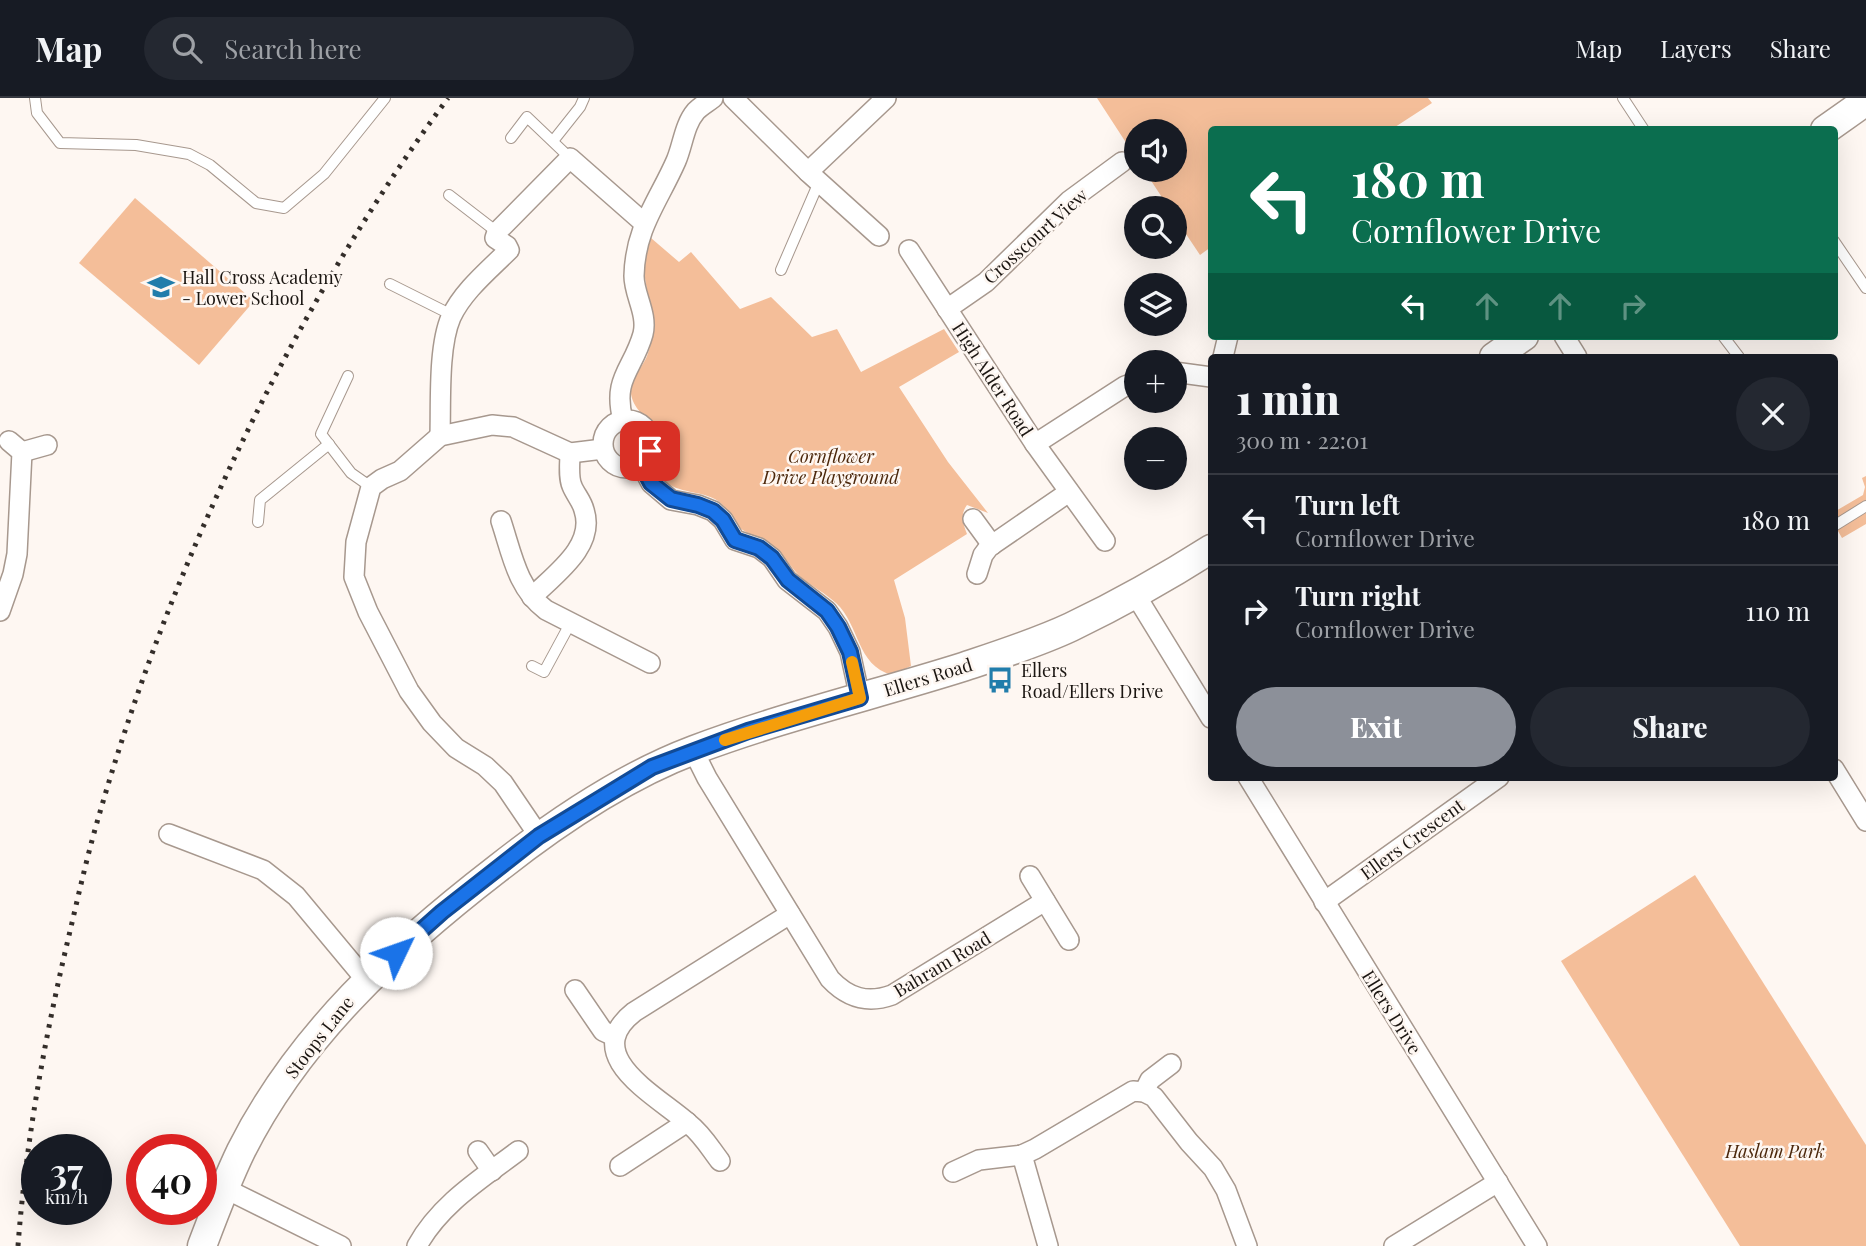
<!DOCTYPE html>
<html lang="en">
<head>
<meta charset="utf-8">
<style>
	body { margin:0; font-family:"Playfair Display",serif; background:#242831; color:#f1f3f6; height:100vh; display:flex; flex-direction:column; font-size:26px; white-space:nowrap }
	* { box-sizing:border-box; margin:0 }
	p { font-size:23px; color:#9ea1a6 }
	.icon { flex:none; width:38px; height:38px; fill:none; stroke:currentColor; stroke-width:2; stroke-linecap:round; stroke-linejoin:round }
	.map { position:relative; flex:1; overflow:hidden }
	.sheet { position:absolute; left:1208px; top:256px; width:630px; height:427px; display:flex; flex-direction:column; background:#171b24; border-radius:7px; box-shadow:0 7px 28px #0002 }
	.sheet>* { flex:none }
	.banner { position:absolute; left:1208px; top:28px; width:630px; height:214px; border-radius:7px; box-shadow:0 7px 28px #0002; background:#0b6e4f; color:#fff; overflow:hidden }
	.controls { position:absolute; left:1124px; top:21px; display:grid; gap:14px }
	.controls a { display:grid; place-items:center; width:63px; height:63px; border-radius:50%; background:#171b24; box-shadow:0 7px 28px #0002; font-size:35px }
	.speed { position:absolute; left:21px; top:1036px; display:flex; gap:14px; font-size:35px; font-weight:700; text-align:center }
	.speed>* { display:grid; place-content:center; width:91px; height:91px; border-radius:50%; background:#171b24; box-shadow:0 7px 28px #0002; line-height:1 }
	.speed small { font-size:18px; font-weight:400 }
	.speed .limit { border:10px solid #d22; background:#fff; color:#111 }
	.pin { position:absolute; display:grid; place-items:center; width:60px; height:60px; color:#fff; margin:-30px; border-radius:14px; box-shadow:0 4px 10px #0006 }
	.me { position:absolute; width:77px; margin:-38px; rotate:48deg; stroke-linejoin:round; filter:drop-shadow(0 0 5px #0008) }
	.turn { display:flex; align-items:center; gap:24px; height:147px; padding:0 28px; font-size:32px }
	.turn .icon { width:91px; height:91px; stroke-width:2.5 }
	.turn b { display:block; font-size:49px; line-height:60px }
	.lanes { display:flex; align-items:center; height:66px; padding:0 28px; background:#0003; justify-content:center; gap:35px; direction:ltr }
	.lanes .off { opacity:.35 }
	.round { display:grid; place-items:center; flex:none; width:74px; height:74px; border-radius:37px; background:#242831 }
	.overview { display:flex; align-items:center; justify-content:space-between; height:119px; padding:0 28px }
	h1 { font-size:42px; font-weight:800; line-height:52px }
	.cta { display:flex; gap:14px; margin-top:auto; padding:14px 28px }
	.cta a { flex:1; height:80px; border-radius:42px; background:#8c9099; color:#fff; font-size:28px; font-weight:800; line-height:80px; text-align:center }
	.cta a+a { background:#242831; color:#f1f3f6 }
	ul { padding:0; list-style:none }
	li { display:flex; align-items:center; gap:21px; height:91px; padding:0 28px; border-top:2px solid #363941 }
	li div { flex:1 }
	li b { display:block; font-size:26px }
	li em { font-style:normal }
	header { display:flex; align-items:center; gap:42px; box-sizing:border-box; height:98px; padding:0 35px; background:#171b24; border-bottom:2px solid #363941 }
	header strong { font-size:33px }
	nav { display:flex; gap:38px; margin-inline-start:auto; font-size:24px }
	.search { width:490px; height:63px; background:#242831; display:flex; align-items:center; gap:18px; box-sizing:border-box; padding:0 24px; border-radius:38px; color:#9ea1a6; font-size:26px }
	.map>svg:first-child { display:block }
	.green { fill:#f4be99 }
	.lines { fill:none; stroke-linecap:round; stroke-linejoin:round }
	.lane-casing { stroke:#a7988e; stroke-width:12 }
	.street-casing { stroke:#a7988e; stroke-width:22 }
	.secondary-casing { stroke:#a7988e; stroke-width:31 }
	.lane { stroke:#fff; stroke-width:10 }
	.street { stroke:#fff; stroke-width:19 }
	.secondary { stroke:#fff; stroke-width:28 }
	.rail { stroke:#342e2a; stroke-width:5; stroke-dasharray:3.5 7; stroke-linecap:butt }
	.route-casing { stroke:#114b97; stroke-width:18 }
	.route { stroke:#1a73e8; stroke-width:12 }
	.slow { stroke:#f59e0b; stroke-width:12 }
	.labels { text-anchor:middle; dominant-baseline:central; stroke-width:5; stroke-linejoin:round; paint-order:stroke }
	.street-label { font-size:18px; fill:#1b1612; stroke:#fef7f2 }
	.poi-label { font-size:18px; fill:#1b1612; stroke:#fef7f2; text-anchor:start }
	.park-label { font-size:18px; font-style:italic; fill:#4c280c; stroke:#fef7f2 }
</style>
</head>
<body>
<header>
<strong>Map</strong>
<div class="search"><svg class="icon" aria-label="search" viewBox="0 0 24 24"><circle cx="10" cy="10" r="6"/><path d="M15 15l6 6"/></svg>Search here</div>
<nav><a>Map</a><a>Layers</a><a>Share</a></nav>
</header>
<div class="map">
<svg width="1866" height="1148" viewBox="0 0 1866 1148">
	<rect width="100%" height="100%" fill="#fef7f2"/>
	<g class="green">
		<polygon points="1097,0 1428,0 1432,5 1392,31 1211,32 1211,149 1200,157 1174,118 1174,110 1169,110 1144,72 1174,72 1174,33 1136,33 1136,60"/>
		<polygon points="135,100 254,203 199,267 79,165"/>
		<path d="M 651,140 L 679,164 L 691,154 L 740,211 L 771,199 L 812,239 L 837,231 L 861,274 L 944,231 L 959,254 L 899,289 L 948,364 L 988,415 L 967,407 C 960,416 963,426 967,436 L 894,482 L 905,520 L 911,568 L 892,577 C 856,567 860,527 836,505 C 825,495 813,489 802,480 C 791,471 785,457 773,448 C 762,440 746,437 737,427 C 730,419 727,409 718,403 C 702,392 677,396 664,382 C 654,369 661,350 656,336 C 650,320 634,314 631,296 C 628,282 642,271 647,258 C 650,250 652,241 653,233 C 654,200 634,173 651,140 Z"/>
		<polygon points="1866,378 1866,426 1842,440 1834,426 1834,414 1863,397 1865,389 1862,380"/>
		<polygon points="1695,777 1866,1047 1866,1148 1740,1148 1561,863"/>
	</g>
	<g class="lines">
		<g class="lane-casing">
			<g id="lane">
				<polyline points="35,0 37,15 60,45 136,47 189,56 210,67 256,105 284,110 324,76 385,0"/>
				<polyline points="1623,0 1644,32"/>
				<polyline points="511,40 527,19 570,60"/>
				<polyline points="553,43 580,9 584,0"/>
				<polyline points="449,97 497,134"/>
				<polyline points="1834,143 1866,190"/>
				<polyline points="781,172 819,84"/>
				<polyline points="390,186 452,217"/>
				<polyline points="1723,238 1739,259"/>
				<polyline points="348,278 321,336 351,375 371,389"/>
				<polyline points="258,424 260,402 329,346"/>
				<polyline points="1834,428 1866,408"/>
				<polyline points="532,568 544,574 571,524"/>
			</g>
		</g>
		<g class="street-casing">
			<g id="street">
				<polyline points="733,0 808,74 886,0"/>
				<polyline points="808,74 879,138"/>
				<polyline points="909,152 1035,346 1125,288 1136,284"/>
				<polyline points="947,211 986,184 1069,103 1122,64"/>
				<polyline points="1564,238 1577,259"/>
				<polyline points="1223,259 1228,238"/>
				<polyline points="1174,274 1211,279"/>
				<circle cx="627" cy="346" r="24"/>
				<path d="M 623,322 C 612,280 633,272 643,236 C 648,216 634,197 634,178 C 635,130 658,104 676,63 C 683,47 684,27 696,13 C 701,8 708,4 713,0"/>
				<path d="M 440,338 C 441,304 438,249 451,219 C 463,193 489,172 509,152 L 507,148 L 495,140 L 497,134 L 570,60 L 644,125"/>
				<polyline points="1035,346 1105,443"/>
				<polyline points="22,354 47,347"/>
				<polyline points="641,366 651,385 671,402 698,407 713,413 723,422 735,442 759,450 772,460 787,482 827,513 838,529 850,554 860,600"/>
				<polyline points="973,421 992,447"/>
				<path d="M 501,423 C 512,456 517,490 546,512 L 650,565"/>
				<polyline points="977,476 983,457 989,449 1069,394"/>
				<polyline points="1135,496 1211,620"/>
				<path d="M 532,499 C 555,476 596,448 584,412 C 582,403 575,396 572,388 C 568,379 570,365 570,355"/>
				<polyline points="0,513 13,476 17,456 22,354 9,343"/>
				<path d="M 693,652 L 707,680 L 830,881 C 848,900 867,906 892,897 L 1045,803"/>
				<polyline points="1834,671 1866,723"/>
				<polyline points="1248,679 1537,1148"/>
				<polyline points="169,736 263,772 296,798 366,882"/>
				<polyline points="539,738 503,685 485,668 456,650 432,625 409,593 368,514 354,479 356,444 371,389 382,381 400,373 440,338 492,327 513,329 570,355 603,351"/>
				<polyline points="1030,778 1069,842"/>
				<polyline points="1324,804 1499,679"/>
				<polyline points="575,892 603,933 614,938"/>
				<polyline points="1144,994 1150,982 1171,966"/>
				<polyline points="478,1053 492,1073"/>
				<polyline points="1022,1057 1048,1148"/>
				<path d="M 720,1063 C 710,1050 702,1036 689,1026 C 658,998 578,958 634,914 L 790,816"/>
				<polyline points="620,1068 687,1024"/>
				<polyline points="953,1074 979,1062 1022,1057 1035,1051 1133,993 1144,994 1154,999 1189,1044 1213,1070 1226,1092 1247,1148"/>
				<polyline points="224,1090 341,1148"/>
				<path d="M 417,1148 C 440,1106 481,1081 518,1053"/>
				<polyline points="1394,1148 1498,1084"/>
			</g>
		</g>
		<g class="secondary-casing">
			<g id="secondary">
				<polyline points="1825,32 1866,3"/>
				<polyline points="1494,259 1524,238"/>
				<path d="M 202,1148 C 214,1116 226,1084 241,1053 C 299,937 396,849 497,771 C 554,726 625,678 694,652 C 782,619 874,597 963,569 C 999,557 1037,545 1071,529 C 1119,506 1167,479 1211,451"/>
			</g>
		</g>
		<use href="#lane" class="lane"/>
		<use href="#street" class="street"/>
		<use href="#secondary" class="secondary"/>
		<path class="rail" d="M 18,1148 C 26,1041 46,933 71,829 C 80,790 89,751 100,714 C 172,464 294,209 448,0"/>
	</g>
	<g class="lines">
		<g class="route-casing">
			<polyline id="route" points="396,855 442,814 539,738 652,669 748,633 860,600 850,554 838,529 827,513 788,482 772,460 759,450 735,442 723,422 713,413 698,407 671,401 651,385 641,366 650,353"/>
		</g>
		<use href="#route" class="route"/>
		<polyline class="slow" points="725,642 860,600 852,564"/>
	</g>
	<defs>
		<g id="school-bare" transform="scale(2.1)"><path d="M0-5L7-2L0 1L-7-2ZM-4 1L0 2.5L4 1V4Q0 6-4 4Z" fill="#217dab" stroke="#fef7f2" stroke-width="2.5" paint-order="stroke"/></g>
		<g id="bus-bare" transform="scale(2.1)"><path d="M-5-6H5V4H4V6H2V4H-2V6H-4V4H-5ZM-3.5-4V0h7V-4ZM-3.5 1.2v1.5H-2V1.2ZM2 1.2v1.5H3.5V1.2Z" fill="#217dab" stroke="#fef7f2" stroke-width="2.5" paint-order="stroke"/></g>
	</defs>
	<g fill-rule="evenodd">
		<use href="#school-bare" x="161" y="189"/>
		<use href="#bus-bare" x="1000" y="582"/>
	</g>
	<g class="labels">
		<g class="street-label">
			<text transform="translate(1035 138) rotate(-42)">Crosscourt View</text>
			<text transform="translate(993 281) rotate(57)">High Alder Road</text>
			<text transform="translate(928 579) rotate(-17)">Ellers Road</text>
			<text transform="translate(1412 741) rotate(-36)">Ellers Crescent</text>
			<text transform="translate(942 866) rotate(-31)">Bahram Road</text>
			<text transform="translate(1392 914) rotate(58)">Ellers Drive</text>
			<text transform="translate(319 939) rotate(-52)">Stoops Lane</text>
		</g>
		<g class="poi-label">
			<text x="182" y="179">Hall Cross Academy<tspan x="182" dy="21">- Lower School</tspan></text>
			<text x="1021" y="572">Ellers<tspan x="1021" dy="21">Road/Ellers Drive</tspan></text>
		</g>
		<g class="park-label">
			<text x="831" y="358">Cornflower<tspan x="831" dy="21">Drive Playground</tspan></text>
			<text x="1775" y="1053">Haslam Park</text>
		</g>
	</g>
</svg>
<div class="controls">
<a><svg class="icon" aria-label="sound" viewBox="0 0 24 24"><path d="M4 9h4l5-4v14l-5-4H4zM17 9q2 3 0 6"/></svg></a>
<a><svg class="icon" aria-label="search" viewBox="0 0 24 24"><circle cx="10" cy="10" r="6"/><path d="M15 15l6 6"/></svg></a>
<a><svg class="icon" aria-label="layers" viewBox="0 0 24 24"><path d="M12 4l9 5-9 5-9-5zM3 14l9 5 9-5"/></svg></a>
<a>+</a>
<a>−</a>
</div>
<div class="speed"><div>37<small>km/h</small></div><div class="limit">40</div></div>
<div class="pin" style="left:650px;top:353px;background:#d93025"><svg class="icon" aria-label="arrive" viewBox="0 0 24 24"><path d="M6 21V4h12l-3 4 3 4H6"/></svg></div>
<svg class="me" style="left:396px;top:855px" viewBox="-20 -20 40 40"><circle r="19" fill="#fff"/><path d="M0-13L10 11 0 6-10 11z" fill="#1a73e8"/></svg>
<div class="banner">
<div class="turn"><svg class="icon" aria-label="left" viewBox="0 0 24 24"><path d="M17 20v-9H6M10 6l-5 5 5 5"/></svg><div><b>180 m</b>Cornflower Drive</div></div>
<div class="lanes"><svg class="icon" aria-label="left" viewBox="0 0 24 24"><path d="M17 20v-9H6M10 6l-5 5 5 5"/></svg><svg class="icon off" aria-label="ahead" viewBox="0 0 24 24"><path d="M12 20V5M6 11l6-6 6 6"/></svg><svg class="icon off" aria-label="ahead" viewBox="0 0 24 24"><path d="M12 20V5M6 11l6-6 6 6"/></svg><svg class="icon off" aria-label="right" viewBox="0 0 24 24"><path d="M7 20v-9h11M14 6l5 5-5 5"/></svg></div>
</div>
<section class="sheet">
<div class="overview"><div><h1>1 min</h1><p>300 m · 22:01</p></div><a class="round"><svg class="icon" aria-label="close" viewBox="0 0 24 24"><path d="M6 6l12 12M18 6L6 18"/></svg></a></div>
<ul>
<li><svg class="icon" aria-label="left" viewBox="0 0 24 24"><path d="M17 20v-9H6M10 6l-5 5 5 5"/></svg><div><b>Turn left</b><p>Cornflower Drive</p></div><em>180 m</em></li>
<li><svg class="icon" aria-label="right" viewBox="0 0 24 24"><path d="M7 20v-9h11M14 6l5 5-5 5"/></svg><div><b>Turn right</b><p>Cornflower Drive</p></div><em>110 m</em></li>
</ul>
<div class="cta"><a>Exit</a><a>Share</a></div>
</section>
</div>
</body>
</html>
